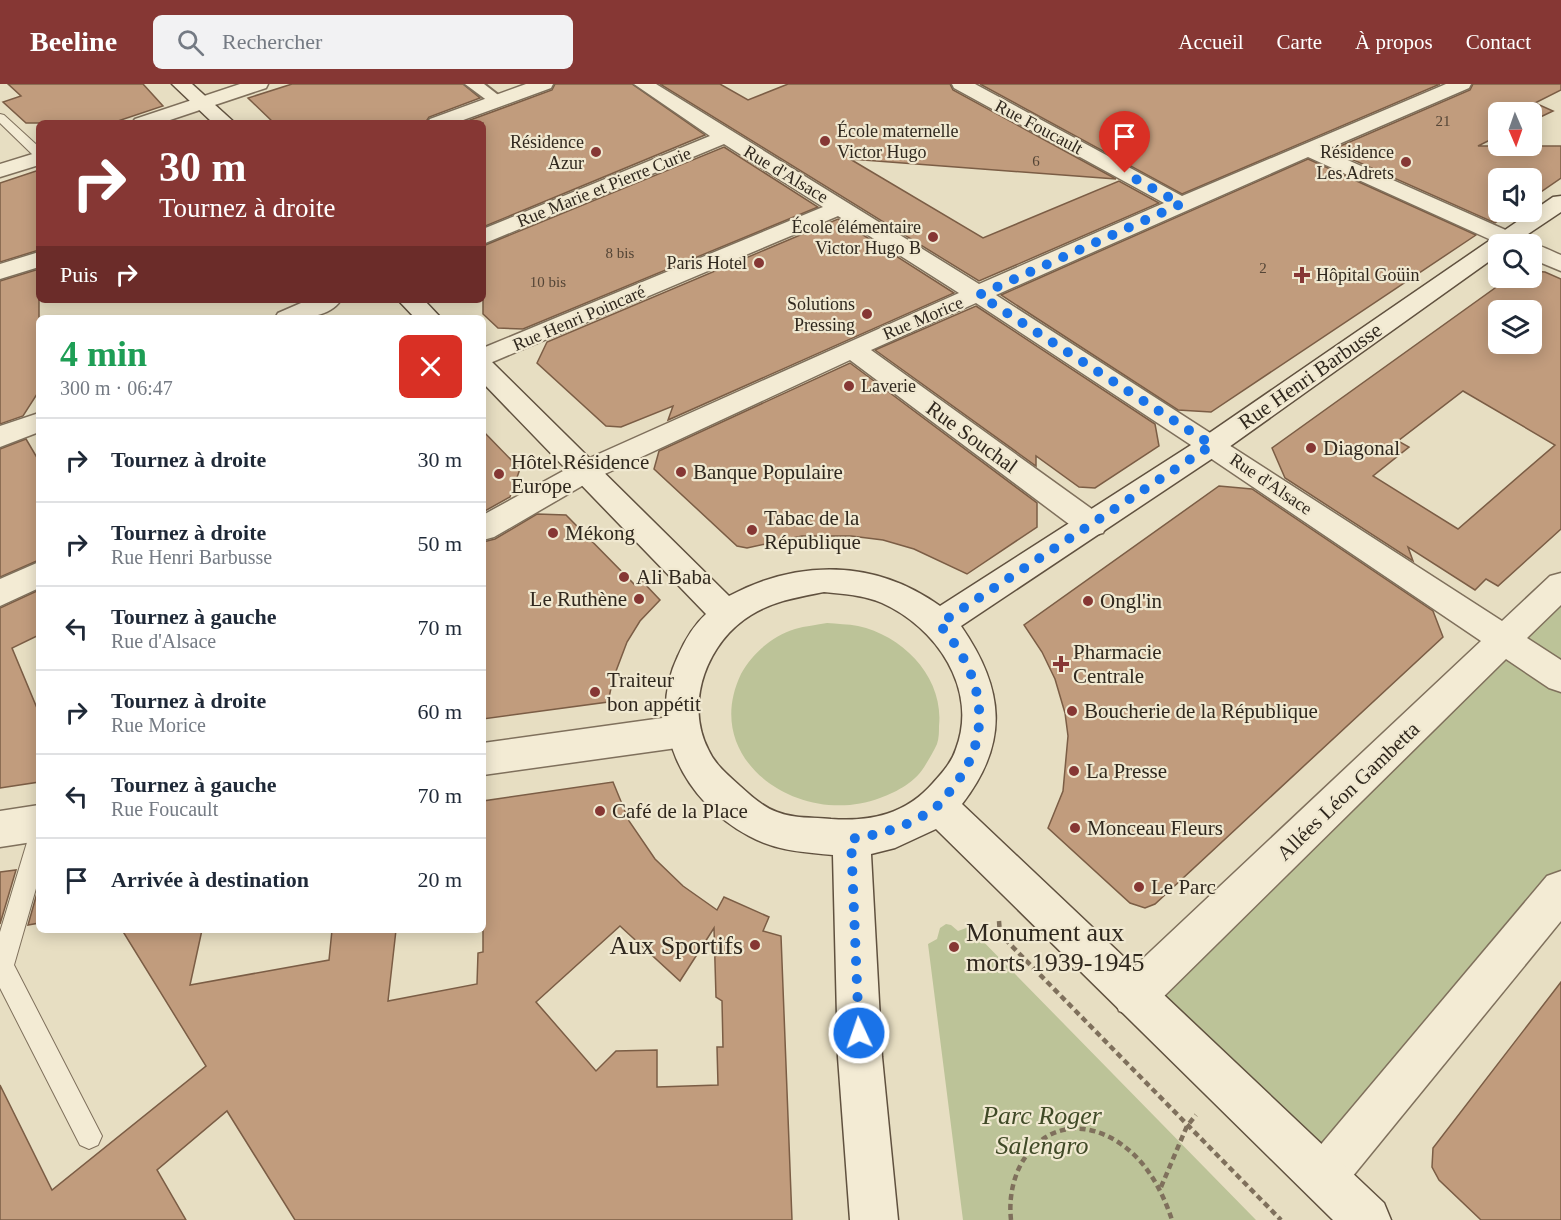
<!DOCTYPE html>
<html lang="fr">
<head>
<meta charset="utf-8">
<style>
	body { margin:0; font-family:Georgia,serif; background:#f2f2f3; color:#1f2937; height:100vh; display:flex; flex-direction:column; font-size:22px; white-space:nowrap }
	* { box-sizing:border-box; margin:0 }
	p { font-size:20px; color:#747a83 }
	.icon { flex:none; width:33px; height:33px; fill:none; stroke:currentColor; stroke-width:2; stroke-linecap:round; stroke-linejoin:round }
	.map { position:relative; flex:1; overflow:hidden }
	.sheet { position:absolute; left:36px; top:231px; width:450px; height:618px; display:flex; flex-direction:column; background:#fff; border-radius:9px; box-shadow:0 3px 15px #0003 }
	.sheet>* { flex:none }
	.top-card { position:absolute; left:36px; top:36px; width:450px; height:183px; border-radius:9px; box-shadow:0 3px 15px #0003; background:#863734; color:#fff; overflow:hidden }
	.needle { width:39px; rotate:178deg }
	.buttons { position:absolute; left:1488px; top:18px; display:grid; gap:12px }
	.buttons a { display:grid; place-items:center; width:54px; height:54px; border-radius:9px; background:#fff; box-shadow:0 3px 15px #0003; font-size:30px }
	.pin { position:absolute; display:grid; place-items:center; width:51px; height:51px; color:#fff; margin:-62px -26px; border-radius:50% 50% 50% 0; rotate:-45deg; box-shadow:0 0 6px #0007 }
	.pin .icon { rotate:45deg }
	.me { position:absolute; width:66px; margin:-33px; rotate:357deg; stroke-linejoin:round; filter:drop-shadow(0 0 4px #0008) }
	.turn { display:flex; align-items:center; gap:21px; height:126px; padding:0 24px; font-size:27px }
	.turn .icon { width:78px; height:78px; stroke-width:2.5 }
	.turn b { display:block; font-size:42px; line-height:51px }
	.then { display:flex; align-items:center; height:57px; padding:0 24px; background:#0003; gap:12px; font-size:22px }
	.round { display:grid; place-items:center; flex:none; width:63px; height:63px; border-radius:9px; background:#f2f2f3 }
	.overview { display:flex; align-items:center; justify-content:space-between; height:102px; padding:0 24px }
	h1 { font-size:36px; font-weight:700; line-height:45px; color:#1e9e55 }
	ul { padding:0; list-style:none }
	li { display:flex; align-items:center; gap:18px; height:84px; padding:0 24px; border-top:2px solid #e0e1e3 }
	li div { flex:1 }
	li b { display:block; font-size:22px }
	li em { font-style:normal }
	header { display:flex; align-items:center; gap:36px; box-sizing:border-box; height:84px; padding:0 30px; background:#863734; color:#fff }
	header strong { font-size:28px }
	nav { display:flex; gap:33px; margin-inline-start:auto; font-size:21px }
	.search { width:420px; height:54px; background:#f2f2f3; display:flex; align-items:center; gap:15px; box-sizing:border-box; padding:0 21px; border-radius:9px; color:#747a83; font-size:22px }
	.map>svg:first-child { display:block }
	.green { fill:#bcc398 }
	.building { fill:#c19c7d; stroke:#7b5d45; stroke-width:1.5; fill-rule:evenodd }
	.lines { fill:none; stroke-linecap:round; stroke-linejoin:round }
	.service-casing { stroke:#7f705c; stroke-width:2 }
	.pedestrian-casing { stroke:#7f705c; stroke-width:4 }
	.minor-casing { stroke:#7f705c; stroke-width:3 }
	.tertiary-casing { stroke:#7f705c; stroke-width:3 }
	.secondary-casing { stroke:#60513f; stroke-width:3 }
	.path { stroke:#7f705c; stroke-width:4.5; stroke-dasharray:6 4; stroke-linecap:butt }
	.service { fill:#f3ebd4; fill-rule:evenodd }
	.pedestrian { fill:#f3ebd4; fill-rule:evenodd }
	.minor { fill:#f3ebd4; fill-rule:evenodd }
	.tertiary { fill:#f3ebd4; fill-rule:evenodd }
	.secondary { fill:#f3ebd4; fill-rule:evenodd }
	.route { stroke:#1a73e8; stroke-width:10; stroke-dasharray:0 18 }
	.poi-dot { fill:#863734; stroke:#f0e8d0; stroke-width:2 }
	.labels { text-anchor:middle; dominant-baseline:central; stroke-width:4.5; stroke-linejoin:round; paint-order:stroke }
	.far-number-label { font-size:15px; fill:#544536 }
	.far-street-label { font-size:18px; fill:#30281e; stroke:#f0e8d0 }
	.far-poi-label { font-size:18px; fill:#30281e; stroke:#f0e8d0; text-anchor:end }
	.street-label { font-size:21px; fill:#30281e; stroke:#f0e8d0 }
	.poi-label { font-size:21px; fill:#30281e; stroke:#f0e8d0; text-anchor:start }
	.near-poi-label { font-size:26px; fill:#30281e; stroke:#f0e8d0; text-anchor:start }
	.near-park-label { font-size:26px; font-style:italic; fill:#404a27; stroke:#f0e8d0 }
</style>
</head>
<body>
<header>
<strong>Beeline</strong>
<div class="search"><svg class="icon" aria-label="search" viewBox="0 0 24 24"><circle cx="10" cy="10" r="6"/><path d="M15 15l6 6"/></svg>Rechercher</div>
<nav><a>Accueil</a><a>Carte</a><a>À propos</a><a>Contact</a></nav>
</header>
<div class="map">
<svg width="1561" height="1136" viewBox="0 0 1561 1136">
	<rect width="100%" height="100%" fill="#e7dec2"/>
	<g class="green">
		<polygon points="1561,501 1561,806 1323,1093 1135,912"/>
		<path d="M 827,539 C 837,540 848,540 858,542 C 904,552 944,594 939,642 C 939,648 939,654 937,660 C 934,667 930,673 926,680 C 917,697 897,708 880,714 C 802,744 699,678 741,590 C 752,569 773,552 795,545 C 805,542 817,541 827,539 Z"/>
		<polygon points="946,840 951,841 958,847 969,843 1256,1136 963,1136 928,860 937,855 940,844"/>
	</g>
	<g class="building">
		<polygon points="8,0 143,0 163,22 112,39 26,39 3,18 21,12"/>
		<polygon points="292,0 463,0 480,14 429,33 425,39 274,39 248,14"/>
		<polygon points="555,0 632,0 705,51 483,143 483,39 462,39 552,6"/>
		<polygon points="660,0 720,0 748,16 788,0 950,0 953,6 1116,95 850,75 983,154 1119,97 1159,119 979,197"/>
		<polygon points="980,0 1440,0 1182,110"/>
		<polygon points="1473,0 1561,0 1561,6 1535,19 1553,27 1532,37 1532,28 1498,28 1498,52 1478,62 1561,62 1561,94 1532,114 1532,94 1498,94 1498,128 1511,128 1495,139 1331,66 1470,6"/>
		<polygon points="724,63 818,123 523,245 498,244 483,230 483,162"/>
		<polygon points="1308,75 1476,151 1211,328 1178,326 1001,211"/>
		<polygon points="39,86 39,166 0,178 0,99"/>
		<polygon points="838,135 954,209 668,336 673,322 621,343 606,342 537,279 547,258"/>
		<polygon points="39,185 39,307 23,332 0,340 0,197"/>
		<path d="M 1532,187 L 1545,188 L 1561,195 L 1561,445 L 1498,502 L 1486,495 L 1475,506 L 1408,463 L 1413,477 L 1285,394 L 1272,364 L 1509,194 L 1532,194 ZM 1498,226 L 1532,226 L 1532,260 L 1498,260 ZM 1463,307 L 1555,361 L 1458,445 L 1373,392 L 1409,363 L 1398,357 Z"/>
		<polygon points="976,222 1155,340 1159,362 1095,404 1079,403 1036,372 1036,382 875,266"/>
		<polygon points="850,279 1037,419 1037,443 967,490 914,465 883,456 851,452 802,452 747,464 737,462 654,385 659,367"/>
		<polygon points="483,347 520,385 510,413 483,428"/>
		<polygon points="26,355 39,377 39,476 0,493 0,365"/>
		<polygon points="1219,402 1252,405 1433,527 1443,553 1155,820 1145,824 1130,819 1048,744 1063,707 1068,652 1065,629 1055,595 1042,568 1024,541"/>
		<polygon points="537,430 566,431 635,501 642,497 660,516 640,537 627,558 613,595 608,618 483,635 483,458 495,455"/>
		<polygon points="39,506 39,551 12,564 39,629 39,698 0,704 0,524"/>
		<path d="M 613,698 L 629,737 L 655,775 L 683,802 L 717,826 L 724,813 L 769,833 L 763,847 L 781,852 L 792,1136 L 295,1136 L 227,1027 L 157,1086 L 186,1136 L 0,1136 L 0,1001 L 52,1106 L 206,982 L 122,846 L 202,846 L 190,901 L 329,876 L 332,846 L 396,846 L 388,917 L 477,900 L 478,869 L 483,868 L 483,717 ZM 620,842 L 680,897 L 714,844 L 716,913 L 722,917 L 723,963 L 717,963 L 718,1001 L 657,1003 L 657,966 L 616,967 L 596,987 L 536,918 Z"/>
		<polygon points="16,786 0,840 0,788"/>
		<polygon points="39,802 39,839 28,841"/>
		<polygon points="1561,898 1561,1136 1481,1136 1439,1096 1432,1083 1433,1064"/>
	</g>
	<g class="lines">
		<g class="service-casing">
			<g id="service">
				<polygon points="0,30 4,31 39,63 39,74 35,73 0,39"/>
				<polygon points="39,744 39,794 14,881 102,1052 98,1061 89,1065 80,1061 0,904 0,848 28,755 31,747"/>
			</g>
		</g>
		<g class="pedestrian-casing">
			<polygon id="pedestrian" points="465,0 484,0 506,17 504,20 492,20"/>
		</g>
		<g class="minor-casing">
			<g id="minor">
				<polygon points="240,0 268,0 266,4 161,39 132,39 135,35"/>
				<polygon points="526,0 553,0 551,4 455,39 427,39 430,35"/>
				<polygon points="634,0 656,0 979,200 1164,119 954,4 952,0 975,0 1182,112 1446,0 1471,0 1469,4 1325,66 1526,155 1529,160 1500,160 1308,73 996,211 1502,537 1550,492 1561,489 1561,521 1527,554 1561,576 1561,608 1549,604 1506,575 1149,927 1134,933 1119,927 1113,912 1119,897 1481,557 1188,359 976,219 871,266 1103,433 1107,441 1103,449 1092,452 1081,449 850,276 594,395 494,453 483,456 483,431 574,381 959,209 838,132 483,282 483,264 823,123 724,60 483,160 483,145 710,52"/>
				<polygon points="39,68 39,81 0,93 0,80"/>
				<path d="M 1531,160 C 1541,161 1551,167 1561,171 L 1561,187 L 1532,175 Z"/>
				<polygon points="39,168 39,183 0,195 0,180"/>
				<path d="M 308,216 L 341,216 C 328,236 296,234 275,234 L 278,229 Z"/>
				<polygon points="39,329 39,348 0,363 0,342"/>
				<polygon points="39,478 39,504 0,522 0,495"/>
				<polygon points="1561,787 1561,837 1339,1109 1323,1116 1307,1109 1300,1093 1307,1077 1547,792"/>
			</g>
		</g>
		<g class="tertiary-casing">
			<g id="tertiary">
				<polygon points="684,631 696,636 701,647 696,658 684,663 483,691 483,659"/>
				<polygon points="39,721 39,757 0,763 0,727"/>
			</g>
		</g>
		<g class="secondary-casing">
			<g id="secondary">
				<polygon points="172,0 192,0 235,39 213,39"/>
				<path d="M 1561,112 L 1561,128 L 1513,160 L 1498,160 L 1498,171 L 1222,368 L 961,542 C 1004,604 1010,658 962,720 L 1384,1119 L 1391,1136 L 1333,1136 L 936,745 L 895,764 L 871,770 L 882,973 L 898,1136 L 850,1136 L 838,973 L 833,771 C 803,768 776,767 749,752 C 683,717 645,641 678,572 C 685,556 693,542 706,530 L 483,299 L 483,276 L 492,278 L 729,512 C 798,475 875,475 940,522 L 1202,354 L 1553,113 ZM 824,508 C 843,510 864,511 882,519 C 936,543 979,605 956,665 C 952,678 942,689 933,699 C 906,730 871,738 831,735 C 814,733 794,735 777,728 C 763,723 751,712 740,702 C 728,691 715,681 708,665 C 684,618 708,557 751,531 C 773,517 799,513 824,508 Z"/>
				<polygon points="398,216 424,216 441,234 415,234"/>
			</g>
		</g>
		<g class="path">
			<polyline points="999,837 1000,850 1281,1136"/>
			<polyline points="1161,1103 1187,1042 1196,1031"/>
			<path d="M 1011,1136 C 1004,1071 1057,1019 1118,1058 C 1146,1076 1162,1106 1172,1136"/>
		</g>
		<use href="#service" class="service"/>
		<use href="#pedestrian" class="pedestrian"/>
		<use href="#minor" class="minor"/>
		<use href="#tertiary" class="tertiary"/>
		<use href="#secondary" class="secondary"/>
	</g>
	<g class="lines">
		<path class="route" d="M 859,949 L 851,755 C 882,750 911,742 936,723 C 943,718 948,709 954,702 C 996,648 982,588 939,540 L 1212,361 L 979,211 L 1181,120 L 1125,89"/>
	</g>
	<g class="poi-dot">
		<circle cx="825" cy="57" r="6"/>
		<circle cx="596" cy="68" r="6"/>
		<circle cx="1406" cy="78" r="6"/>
		<circle cx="933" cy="153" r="6"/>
		<circle cx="759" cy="179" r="6"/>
		<path d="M1299 182h6v6h6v6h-6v6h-6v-6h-6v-6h6z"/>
		<circle cx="867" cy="230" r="6"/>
		<circle cx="849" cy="302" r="6"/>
		<circle cx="1311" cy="364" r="6"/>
		<circle cx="681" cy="388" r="6"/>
		<circle cx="499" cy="390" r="6"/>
		<circle cx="752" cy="446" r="6"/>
		<circle cx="553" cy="449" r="6"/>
		<circle cx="624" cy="493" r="6"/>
		<circle cx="639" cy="515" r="6"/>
		<circle cx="1088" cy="517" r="6"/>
		<path d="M1058 571h6v6h6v6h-6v6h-6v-6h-6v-6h6z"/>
		<circle cx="595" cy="608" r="6"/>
		<circle cx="1072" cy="627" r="6"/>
		<circle cx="1074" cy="687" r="6"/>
		<circle cx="600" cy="727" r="6"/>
		<circle cx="1075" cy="744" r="6"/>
		<circle cx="1139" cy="803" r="6"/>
		<circle cx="755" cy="861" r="6"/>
		<circle cx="954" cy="863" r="6"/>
	</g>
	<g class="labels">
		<g class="far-number-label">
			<text x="1443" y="37">21</text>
			<text x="1036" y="77">6</text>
			<text x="620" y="169">8 bis</text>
			<text x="1263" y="184">2</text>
			<text x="548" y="198">10 bis</text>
		</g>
		<g class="far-street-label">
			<text transform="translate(1039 43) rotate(28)">Rue Foucault</text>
			<text transform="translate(786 90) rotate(31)">Rue d'Alsace</text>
			<text transform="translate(604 103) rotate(-22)">Rue Marie et Pierre Curie</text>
			<text transform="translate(579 234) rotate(-23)">Rue Henri Poincaré</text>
			<text transform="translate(923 234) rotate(-23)">Rue Morice</text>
			<text transform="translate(1271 400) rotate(34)">Rue d'Alsace</text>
		</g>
		<g class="far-poi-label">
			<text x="837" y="47" text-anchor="start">École maternelle<tspan x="837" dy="21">Victor Hugo</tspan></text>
			<text x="584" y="58">Résidence<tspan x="584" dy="21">Azur</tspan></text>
			<text x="1394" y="68">Résidence<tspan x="1394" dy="21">Les Adrets</tspan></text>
			<text x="921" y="143">École élémentaire<tspan x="921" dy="21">Victor Hugo B</tspan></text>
			<text x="747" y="179">Paris Hotel</text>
			<text x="1316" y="191" text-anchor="start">Hôpital Goüin</text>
			<text x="855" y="220">Solutions<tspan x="855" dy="21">Pressing</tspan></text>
			<text x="861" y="302" text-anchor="start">Laverie</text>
		</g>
		<g class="street-label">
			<text transform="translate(1310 292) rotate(-35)">Rue Henri Barbusse</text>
			<text transform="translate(972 353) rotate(36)">Rue Souchal</text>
			<text transform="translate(1348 707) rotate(-44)">Allées Léon Gambetta</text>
		</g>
		<g class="poi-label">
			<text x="1323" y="364">Diagonal</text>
			<text x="511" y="378">Hôtel Résidence<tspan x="511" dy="24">Europe</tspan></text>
			<text x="693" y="388">Banque Populaire</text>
			<text x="764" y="434">Tabac de la<tspan x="764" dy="24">République</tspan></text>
			<text x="565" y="449">Mékong</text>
			<text x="636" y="493">Ali Baba</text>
			<text x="627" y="515" text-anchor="end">Le Ruthène</text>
			<text x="1100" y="517">Ongl'in</text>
			<text x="1073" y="568">Pharmacie<tspan x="1073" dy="24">Centrale</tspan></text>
			<text x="607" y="596">Traiteur<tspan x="607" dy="24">bon appétit</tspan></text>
			<text x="1084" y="627">Boucherie de la République</text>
			<text x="1086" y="687">La Presse</text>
			<text x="612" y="727">Café de la Place</text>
			<text x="1087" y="744">Monceau Fleurs</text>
			<text x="1151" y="803">Le Parc</text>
		</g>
		<g class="near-poi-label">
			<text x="966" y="848">Monument aux<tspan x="966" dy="30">morts 1939-1945</tspan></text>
			<text x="743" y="861" text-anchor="end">Aux Sportifs</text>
		</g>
		<g class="near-park-label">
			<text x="1042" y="1031">Parc Roger<tspan x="1042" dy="30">Salengro</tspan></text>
		</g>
	</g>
</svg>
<div class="buttons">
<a><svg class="needle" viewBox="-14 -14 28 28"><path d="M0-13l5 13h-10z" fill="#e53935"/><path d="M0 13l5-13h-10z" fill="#747a83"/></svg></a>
<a><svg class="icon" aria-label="sound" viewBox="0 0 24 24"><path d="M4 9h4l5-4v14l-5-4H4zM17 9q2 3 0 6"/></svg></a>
<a><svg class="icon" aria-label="search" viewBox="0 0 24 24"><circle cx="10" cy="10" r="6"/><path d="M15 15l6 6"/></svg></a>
<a><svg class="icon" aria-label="layers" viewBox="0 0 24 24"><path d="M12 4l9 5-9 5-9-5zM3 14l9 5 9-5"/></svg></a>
</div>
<div class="pin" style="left:1125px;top:89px;background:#d93025"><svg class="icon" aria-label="arrive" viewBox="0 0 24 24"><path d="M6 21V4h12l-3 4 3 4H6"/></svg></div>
<svg class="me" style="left:859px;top:949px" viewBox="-20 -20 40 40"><circle r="17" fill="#1a73e8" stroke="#fff" stroke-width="3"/><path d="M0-11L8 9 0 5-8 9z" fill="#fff"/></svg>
<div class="top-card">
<div class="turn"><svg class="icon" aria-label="right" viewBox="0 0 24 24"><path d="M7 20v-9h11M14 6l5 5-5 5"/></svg><div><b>30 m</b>Tournez à droite</div></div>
<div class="then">Puis<svg class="icon" aria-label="right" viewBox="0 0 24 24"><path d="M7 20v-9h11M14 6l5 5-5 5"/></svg></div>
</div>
<section class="sheet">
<div class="overview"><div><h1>4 min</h1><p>300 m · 06:47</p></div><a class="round" style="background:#d93025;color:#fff"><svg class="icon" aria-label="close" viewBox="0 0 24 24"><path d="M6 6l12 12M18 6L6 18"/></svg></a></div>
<ul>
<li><svg class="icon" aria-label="right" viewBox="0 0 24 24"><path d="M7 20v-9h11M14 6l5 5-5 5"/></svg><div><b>Tournez à droite</b></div><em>30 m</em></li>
<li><svg class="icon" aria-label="right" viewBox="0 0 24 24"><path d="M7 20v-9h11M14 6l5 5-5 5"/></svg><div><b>Tournez à droite</b><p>Rue Henri Barbusse</p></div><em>50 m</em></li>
<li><svg class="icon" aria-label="left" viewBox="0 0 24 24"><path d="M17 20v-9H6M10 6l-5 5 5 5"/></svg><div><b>Tournez à gauche</b><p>Rue d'Alsace</p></div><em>70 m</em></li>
<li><svg class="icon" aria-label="right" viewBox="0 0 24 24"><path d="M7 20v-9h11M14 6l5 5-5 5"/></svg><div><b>Tournez à droite</b><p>Rue Morice</p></div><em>60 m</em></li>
<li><svg class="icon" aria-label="left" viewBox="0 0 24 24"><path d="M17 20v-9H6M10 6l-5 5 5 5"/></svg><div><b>Tournez à gauche</b><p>Rue Foucault</p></div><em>70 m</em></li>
<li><svg class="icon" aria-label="arrive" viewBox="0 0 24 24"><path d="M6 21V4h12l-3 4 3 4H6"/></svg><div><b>Arrivée à destination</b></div><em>20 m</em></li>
</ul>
</section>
</div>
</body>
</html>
